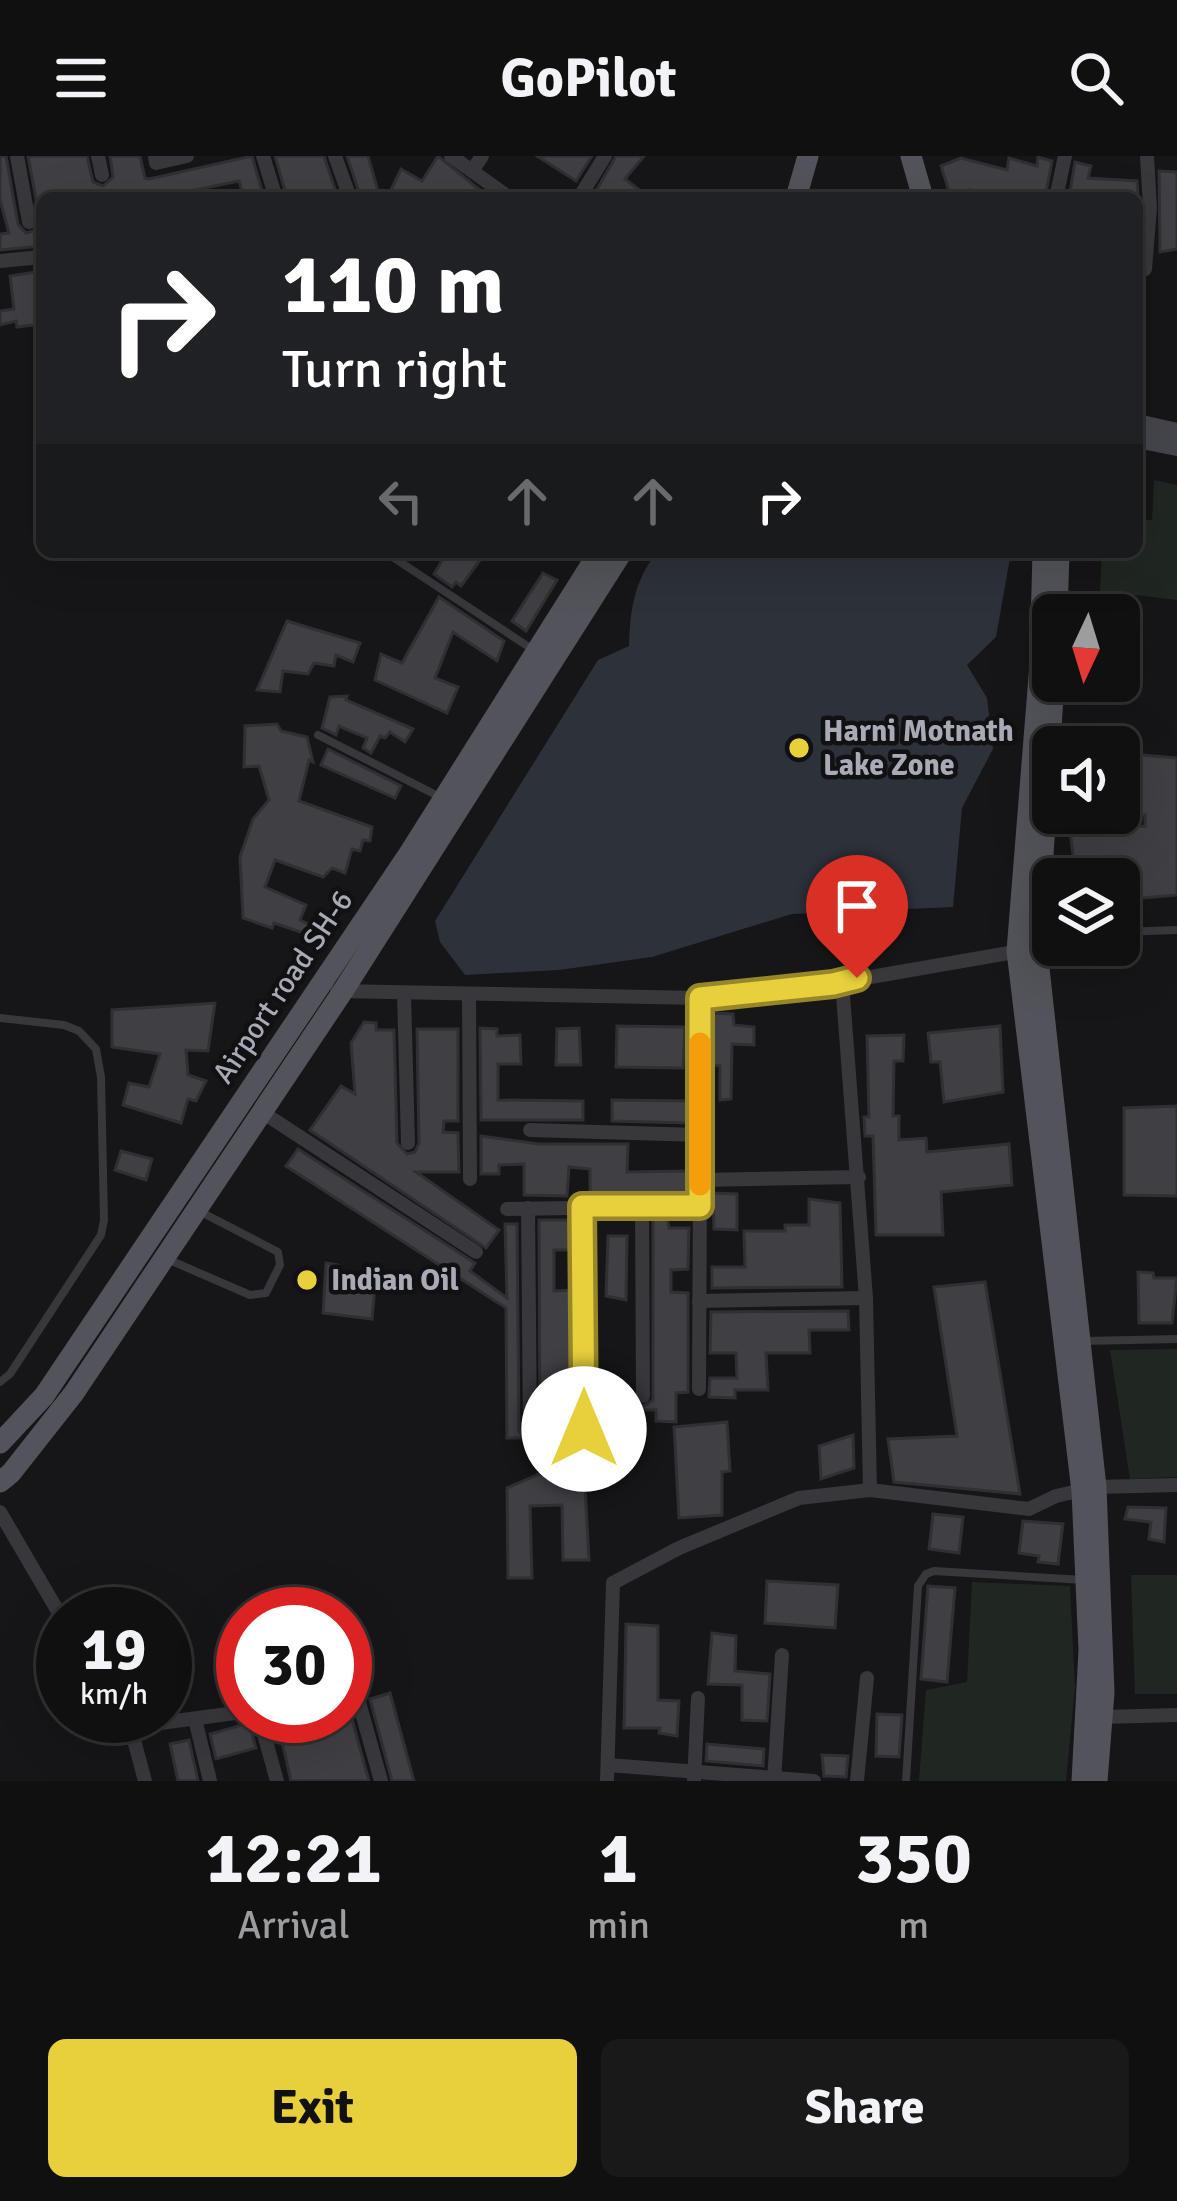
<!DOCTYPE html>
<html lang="en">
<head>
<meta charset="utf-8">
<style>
	body { margin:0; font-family:Signika,sans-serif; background:#19191a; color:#f1f3f6; height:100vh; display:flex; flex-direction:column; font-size:45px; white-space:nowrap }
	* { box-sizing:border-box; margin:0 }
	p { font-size:39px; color:#9c9d9f }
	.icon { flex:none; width:66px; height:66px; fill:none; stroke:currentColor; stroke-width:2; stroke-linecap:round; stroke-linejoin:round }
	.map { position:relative; height:1625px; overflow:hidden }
	.sheet { display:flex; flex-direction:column; background:#101011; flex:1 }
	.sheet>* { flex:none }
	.banner { position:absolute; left:36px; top:36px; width:1107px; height:366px; border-radius:18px; box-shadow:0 12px 48px #0002,0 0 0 3px #303031; background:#202124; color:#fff; overflow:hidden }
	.needle { width:78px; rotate:184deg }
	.controls { position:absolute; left:1032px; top:438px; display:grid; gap:24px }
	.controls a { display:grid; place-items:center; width:108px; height:108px; border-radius:18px; background:#101011; box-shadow:0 12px 48px #0002,0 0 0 3px #303031; font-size:60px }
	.speed { position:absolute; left:36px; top:1431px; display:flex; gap:24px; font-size:60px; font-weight:700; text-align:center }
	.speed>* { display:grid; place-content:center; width:156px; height:156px; border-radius:50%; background:#101011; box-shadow:0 12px 48px #0002,0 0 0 3px #303031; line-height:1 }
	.speed small { font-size:30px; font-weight:400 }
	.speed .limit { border:18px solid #d22; background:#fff; color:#111 }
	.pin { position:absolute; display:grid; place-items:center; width:102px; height:102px; color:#fff; margin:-123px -51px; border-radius:50% 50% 50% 0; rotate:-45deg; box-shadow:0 0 12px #0007 }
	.pin .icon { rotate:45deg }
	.me { position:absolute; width:132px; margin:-66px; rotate:0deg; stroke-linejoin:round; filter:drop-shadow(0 0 9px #0008) }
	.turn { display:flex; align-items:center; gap:42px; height:252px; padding:0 48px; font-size:54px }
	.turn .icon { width:156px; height:156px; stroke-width:2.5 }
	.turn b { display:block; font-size:84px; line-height:102px }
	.lanes { display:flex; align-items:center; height:114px; padding:0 48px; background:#0003; justify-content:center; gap:60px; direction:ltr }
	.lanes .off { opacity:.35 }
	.eta { display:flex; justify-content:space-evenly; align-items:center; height:204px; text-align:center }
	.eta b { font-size:72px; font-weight:700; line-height:84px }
	.primary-button { display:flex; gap:24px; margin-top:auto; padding:24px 48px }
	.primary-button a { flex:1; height:138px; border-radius:18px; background:#e8d03d; color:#111; font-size:48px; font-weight:700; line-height:138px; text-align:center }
	.primary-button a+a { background:#19191a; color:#f1f3f6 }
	header { display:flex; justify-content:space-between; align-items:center; height:156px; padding:0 48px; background:#101011; font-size:54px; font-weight:700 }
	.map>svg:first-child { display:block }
	.green { fill:#202722 }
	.water { fill:#2c313a }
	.building { fill:#403f44; stroke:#302f33; stroke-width:3 }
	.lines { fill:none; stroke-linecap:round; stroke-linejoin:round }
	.service { stroke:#37373c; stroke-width:8 }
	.minor { stroke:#37373c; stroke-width:14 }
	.secondary { stroke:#45454c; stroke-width:18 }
	.primary { stroke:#53535b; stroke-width:21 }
	.route-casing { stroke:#978728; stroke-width:30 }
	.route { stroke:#e8d03d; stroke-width:21 }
	.slow { stroke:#f59e0b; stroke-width:21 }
	.poi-dot { fill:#e8d03d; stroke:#111012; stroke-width:4.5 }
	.labels { text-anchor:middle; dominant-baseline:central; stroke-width:9; stroke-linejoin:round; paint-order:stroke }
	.poi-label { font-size:30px; font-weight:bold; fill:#a8aab6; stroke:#111012; text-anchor:start }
	.street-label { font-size:30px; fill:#a8aab6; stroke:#111012 }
</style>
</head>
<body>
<header><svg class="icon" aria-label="menu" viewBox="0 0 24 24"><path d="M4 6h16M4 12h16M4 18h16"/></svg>GoPilot<svg class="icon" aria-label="search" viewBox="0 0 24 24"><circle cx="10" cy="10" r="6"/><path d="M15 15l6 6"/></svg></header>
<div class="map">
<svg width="1177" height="1625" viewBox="0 0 1177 1625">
	<rect width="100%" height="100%" fill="#161517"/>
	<g class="green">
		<polygon points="1154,324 1177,329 1177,444 1100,435 1102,396 1137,396 1137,364 1152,364"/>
		<polygon points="1177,1193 1177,1321 1130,1323 1110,1194"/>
		<polygon points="1131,1419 1177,1419 1177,1538 1135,1538"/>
		<polygon points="972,1426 1070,1430 1075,1532 1066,1625 919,1625 926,1534 967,1526"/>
	</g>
	<path class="water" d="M 657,396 L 1011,396 L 996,481 L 967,509 L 987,542 L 993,593 L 962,652 L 953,751 L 792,758 L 652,801 L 559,814 L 465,819 L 440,786 L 435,765 L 598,504 L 629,490 C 630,454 634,425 657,396 Z"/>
	<g class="building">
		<polygon points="0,0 6,0 18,68 26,77 37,74 40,65 28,0 87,0 93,26 103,30 113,21 110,0 140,0 145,22 149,23 252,0 264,42 244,42 239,25 156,42 42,42 42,90 0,94 0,78 9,77 0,44"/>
		<polygon points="275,0 324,0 338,42 287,42"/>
		<polygon points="347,0 368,0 380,42 361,42"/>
		<polygon points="438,0 480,34 474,42 387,42 401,13 422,25"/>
		<polygon points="537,0 592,0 576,25"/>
		<polygon points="616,0 644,0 625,23 650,42 592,42"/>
		<polygon points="1038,1 1052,5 1045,42 1001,42 1002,38 969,34 972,42 951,42 941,10 961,2 1007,14 1009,2 1037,10"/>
		<polygon points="1075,6 1091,10 1088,22 1137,25 1138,42 1069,42"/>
		<polygon points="1159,15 1177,16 1177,93 1160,96"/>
		<polygon points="42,115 42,168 17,171 16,165 0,169 0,155 14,153 10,120"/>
		<polygon points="447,396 486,396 461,430 456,426 452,431 434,418"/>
		<polygon points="543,417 557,424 526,475 512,465"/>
		<polygon points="439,441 504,485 497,505 453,476 435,522 458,531 447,557 375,524 381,498 402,507"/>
		<polygon points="287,465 360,487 353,506 336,499 334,510 314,507 308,518 283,515 280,536 257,534"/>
		<polygon points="347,540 346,544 413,573 405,586 390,576 385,582 380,580 371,597 363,592 367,582 339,570 336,579 322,572 330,541"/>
		<polygon points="277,568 281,575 307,581 313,606 309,604 299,645 372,671 370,685 363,684 360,695 352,693 345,717 332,712 323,721 275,704 265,731 306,749 300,764 327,777 324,784 274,767 272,772 243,762 240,701 253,663 269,644 259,610 244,611 245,570"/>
		<polygon points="328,593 401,630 395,642 321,609"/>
		<polygon points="1119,597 1177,602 1177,739 1119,744 1119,723 1076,723 1070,675 1145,670 1145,659 1119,657"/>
		<polygon points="215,847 208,895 186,894 188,919 206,925 196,945 188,943 181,967 123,949 129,927 149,931 160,898 112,891 112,854"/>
		<polygon points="712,857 733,858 734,869 754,871 754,889 732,888 731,943 720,944 720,910 713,909"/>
		<polygon points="364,866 376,867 376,874 394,874 397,987 407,998 415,996 419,987 417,873 458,873 458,965 444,965 443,976 458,977 459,1016 416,1016 499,1074 486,1092 310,974 341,930 355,938 351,887"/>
		<polygon points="617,870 685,871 683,912 616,911"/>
		<polygon points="1000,870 1003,936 944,946 940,906 931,906 928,877"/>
		<polygon points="480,872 497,873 497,880 520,879 521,908 498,908 498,944 583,945 583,964 481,964"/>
		<polygon points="579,872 581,909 556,909 557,873"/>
		<polygon points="904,879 903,905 894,905 893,960 899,960 899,984 926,982 927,996 1009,988 1012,1029 941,1036 943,1079 876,1079 873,980 865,980 864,961 869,961 867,880"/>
		<polygon points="612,944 689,945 689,967 612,965"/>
		<polygon points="1177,950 1177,1040 1124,1039 1124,952"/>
		<polygon points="481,980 539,988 628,988 627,1016 687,1015 689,1039 590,1038 590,1013 569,1011 567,1040 524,1039 524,1008 499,1009 499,1018 481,1018"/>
		<polygon points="298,993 475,1107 470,1115 507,1142 505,1068 517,1068 519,1274 523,1282 507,1282 506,1152 286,1010"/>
		<polygon points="121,995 152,1003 146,1024 115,1014"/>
		<polygon points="713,1037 737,1038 737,1074 714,1073"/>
		<polygon points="809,1043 840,1047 842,1131 712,1132 712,1111 745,1111 744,1075 785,1075 785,1069 809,1069"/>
		<polygon points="653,1062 667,1062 669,1072 689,1072 688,1113 671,1114 671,1136 688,1137 688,1236 676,1237 676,1266 656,1265 656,1254 597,1253 599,1234 632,1235 634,1247 642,1251 653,1244"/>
		<polygon points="539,1064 571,1064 571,1094 554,1094 554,1135 572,1134 574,1277 540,1278"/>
		<polygon points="608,1080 627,1080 626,1144 606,1140"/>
		<polygon points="326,1107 338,1109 340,1119 361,1120 361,1129 375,1131 372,1163 323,1157"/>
		<polygon points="1138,1116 1153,1117 1154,1122 1177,1122 1172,1167 1139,1167"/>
		<polygon points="985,1126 1020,1338 894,1326 888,1283 957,1280 934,1131"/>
		<polygon points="848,1155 849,1174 809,1174 810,1197 766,1197 768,1234 735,1234 735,1242 709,1241 710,1222 737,1222 736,1197 710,1197 711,1156"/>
		<polygon points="727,1266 730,1315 722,1316 722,1359 679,1362 674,1271"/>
		<polygon points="853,1279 854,1312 821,1323 819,1290"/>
		<polygon points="576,1302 576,1331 585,1331 589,1404 563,1404 562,1349 530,1350 532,1422 508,1422 507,1332"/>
		<polygon points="1128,1351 1166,1352 1164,1386 1149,1383 1151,1366 1125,1363"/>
		<polygon points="933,1358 963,1361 959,1397 929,1393"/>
		<polygon points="1023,1365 1063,1368 1058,1408 1038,1406 1039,1400 1019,1397"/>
		<polygon points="767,1425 838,1429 835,1472 765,1467"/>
		<polygon points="928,1430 955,1432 947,1526 921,1523"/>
		<polygon points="626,1468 658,1470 658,1544 679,1545 677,1580 659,1577 660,1572 624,1572"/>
		<polygon points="712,1477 736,1480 735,1515 770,1518 767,1565 742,1564 742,1529 708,1528"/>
		<polygon points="390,1537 414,1625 392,1625 370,1543"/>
		<polygon points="345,1538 369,1625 291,1625 277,1564 345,1560"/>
		<polygon points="877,1558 902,1559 899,1601 876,1600"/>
		<polygon points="249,1567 256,1592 216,1603 210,1578"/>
		<polygon points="189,1584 198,1625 178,1625 170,1588"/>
		<polygon points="707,1588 764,1593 763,1610 706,1605"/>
		<polygon points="822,1599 848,1600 846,1621 824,1620"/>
	</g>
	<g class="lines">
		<g class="service">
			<polyline points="391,400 535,495"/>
			<polyline points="318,579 442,642"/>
			<polyline points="1119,776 1177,774"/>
			<polyline points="0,862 64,869 79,875 96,893 101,921 104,1064 101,1079 10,1218 0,1226"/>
			<polyline points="167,1103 250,1139 266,1137 280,1109 278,1096 197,1054"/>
			<polyline points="1083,1185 1177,1183"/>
			<polyline points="906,1625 918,1430 926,1418 934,1415 1084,1424"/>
		</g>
		<g class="minor">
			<polyline points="17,0 29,66"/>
			<polyline points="98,0 102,19"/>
			<polyline points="155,0 156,7 187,0"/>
			<polyline points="263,0 276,42"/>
			<polyline points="335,0 350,42"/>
			<polyline points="451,0 510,42"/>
			<polyline points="472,15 482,0"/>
			<polyline points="579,42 605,0"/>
			<polyline points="1056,42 1065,0"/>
			<polyline points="0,105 42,101"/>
			<polyline points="1137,113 1145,113 1150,52 1147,0"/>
			<polyline points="337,835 700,842 700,1024 859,1021"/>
			<polyline points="404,837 408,987"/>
			<polyline points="469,838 470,1023"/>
			<polyline points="700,842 842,826"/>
			<polyline points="262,956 476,1096"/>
			<polyline points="530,974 700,979"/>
			<polyline points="582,1050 584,1273"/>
			<polyline points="528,1052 530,1274"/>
			<polyline points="642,1052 643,1240"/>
			<polyline points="507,1053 700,1050"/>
			<polyline points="699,1145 866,1142"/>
			<polyline points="699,1233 700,1024"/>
			<polyline points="870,1334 866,1142 842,826 1020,795"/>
			<polyline points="0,1356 63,1464"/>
			<polyline points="351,1518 381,1625"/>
			<polyline points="116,1560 138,1570 243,1556"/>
			<polyline points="259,1560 277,1625"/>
			<polyline points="1102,1561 1177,1559"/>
			<polyline points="195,1563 210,1625"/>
			<polyline points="130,1569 145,1625"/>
			<polyline points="608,1609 814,1625"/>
			<polyline points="607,1625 613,1427 679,1392 799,1342 870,1334 1029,1353 1056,1340 1096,1331 1177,1329"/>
			<polyline points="694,1625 698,1542"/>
			<polyline points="774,1625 782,1499"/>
			<polyline points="857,1625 867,1522"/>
		</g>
		<g class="secondary">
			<polyline points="1137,267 1177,276"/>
			<polyline points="1137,283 1177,291"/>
		</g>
		<g class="primary">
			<polyline points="911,0 923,42"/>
			<polyline points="796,42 808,0"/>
			<polyline points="1043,396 1040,508 1017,795 1082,1335 1089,1494 1082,1625"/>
			<polyline points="1057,459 1059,396"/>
			<polyline points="1054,525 1037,794 1096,1331 1104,1537 1097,1625"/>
			<polyline points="0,1287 44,1240 410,696 599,396"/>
			<polyline points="0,1326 11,1317 74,1237 343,835 622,396"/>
		</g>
	</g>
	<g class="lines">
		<g class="route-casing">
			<polyline id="route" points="584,1273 582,1050 700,1050 700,842 833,828 857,822"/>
		</g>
		<use href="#route" class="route"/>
		<polyline class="slow" points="700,887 700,1029"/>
	</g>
	<g class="poi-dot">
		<circle cx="799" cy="592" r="12"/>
		<circle cx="307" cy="1124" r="12"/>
	</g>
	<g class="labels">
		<g class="poi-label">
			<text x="823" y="575">Harni Motnath<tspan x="823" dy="34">Lake Zone</tspan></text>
			<text x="331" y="1124">Indian Oil</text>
		</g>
		<g class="street-label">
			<text transform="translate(283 831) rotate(-56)">Airport road SH-6</text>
		</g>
	</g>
</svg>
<div class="controls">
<a><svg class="needle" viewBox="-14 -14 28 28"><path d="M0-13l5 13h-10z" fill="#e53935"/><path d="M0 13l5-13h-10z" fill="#9c9d9f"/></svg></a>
<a><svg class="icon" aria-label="sound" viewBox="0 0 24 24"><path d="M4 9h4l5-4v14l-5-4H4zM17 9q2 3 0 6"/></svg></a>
<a><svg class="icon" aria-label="layers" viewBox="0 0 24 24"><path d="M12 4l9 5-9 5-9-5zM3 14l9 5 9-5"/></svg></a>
</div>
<div class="speed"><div>19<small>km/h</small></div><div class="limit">30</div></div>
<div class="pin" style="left:857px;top:822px;background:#d93025"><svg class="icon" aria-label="arrive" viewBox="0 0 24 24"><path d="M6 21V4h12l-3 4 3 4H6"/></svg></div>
<svg class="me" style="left:584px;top:1273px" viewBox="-20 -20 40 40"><circle r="19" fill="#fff"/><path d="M0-13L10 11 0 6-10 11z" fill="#e8d03d"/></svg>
<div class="banner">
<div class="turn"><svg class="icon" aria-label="right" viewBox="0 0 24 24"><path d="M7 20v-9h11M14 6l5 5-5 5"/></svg><div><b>110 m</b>Turn right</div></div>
<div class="lanes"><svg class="icon off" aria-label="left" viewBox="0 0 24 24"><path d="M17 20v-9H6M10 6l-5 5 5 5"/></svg><svg class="icon off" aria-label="ahead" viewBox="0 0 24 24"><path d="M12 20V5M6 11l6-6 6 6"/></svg><svg class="icon off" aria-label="ahead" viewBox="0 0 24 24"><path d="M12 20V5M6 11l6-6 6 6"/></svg><svg class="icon" aria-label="right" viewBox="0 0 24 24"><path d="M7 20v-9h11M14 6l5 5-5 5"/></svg></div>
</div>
</div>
<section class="sheet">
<div class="eta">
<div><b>12:21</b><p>Arrival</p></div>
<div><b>1</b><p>min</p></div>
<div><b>350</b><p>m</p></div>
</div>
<div class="primary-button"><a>Exit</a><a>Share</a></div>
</section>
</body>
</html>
